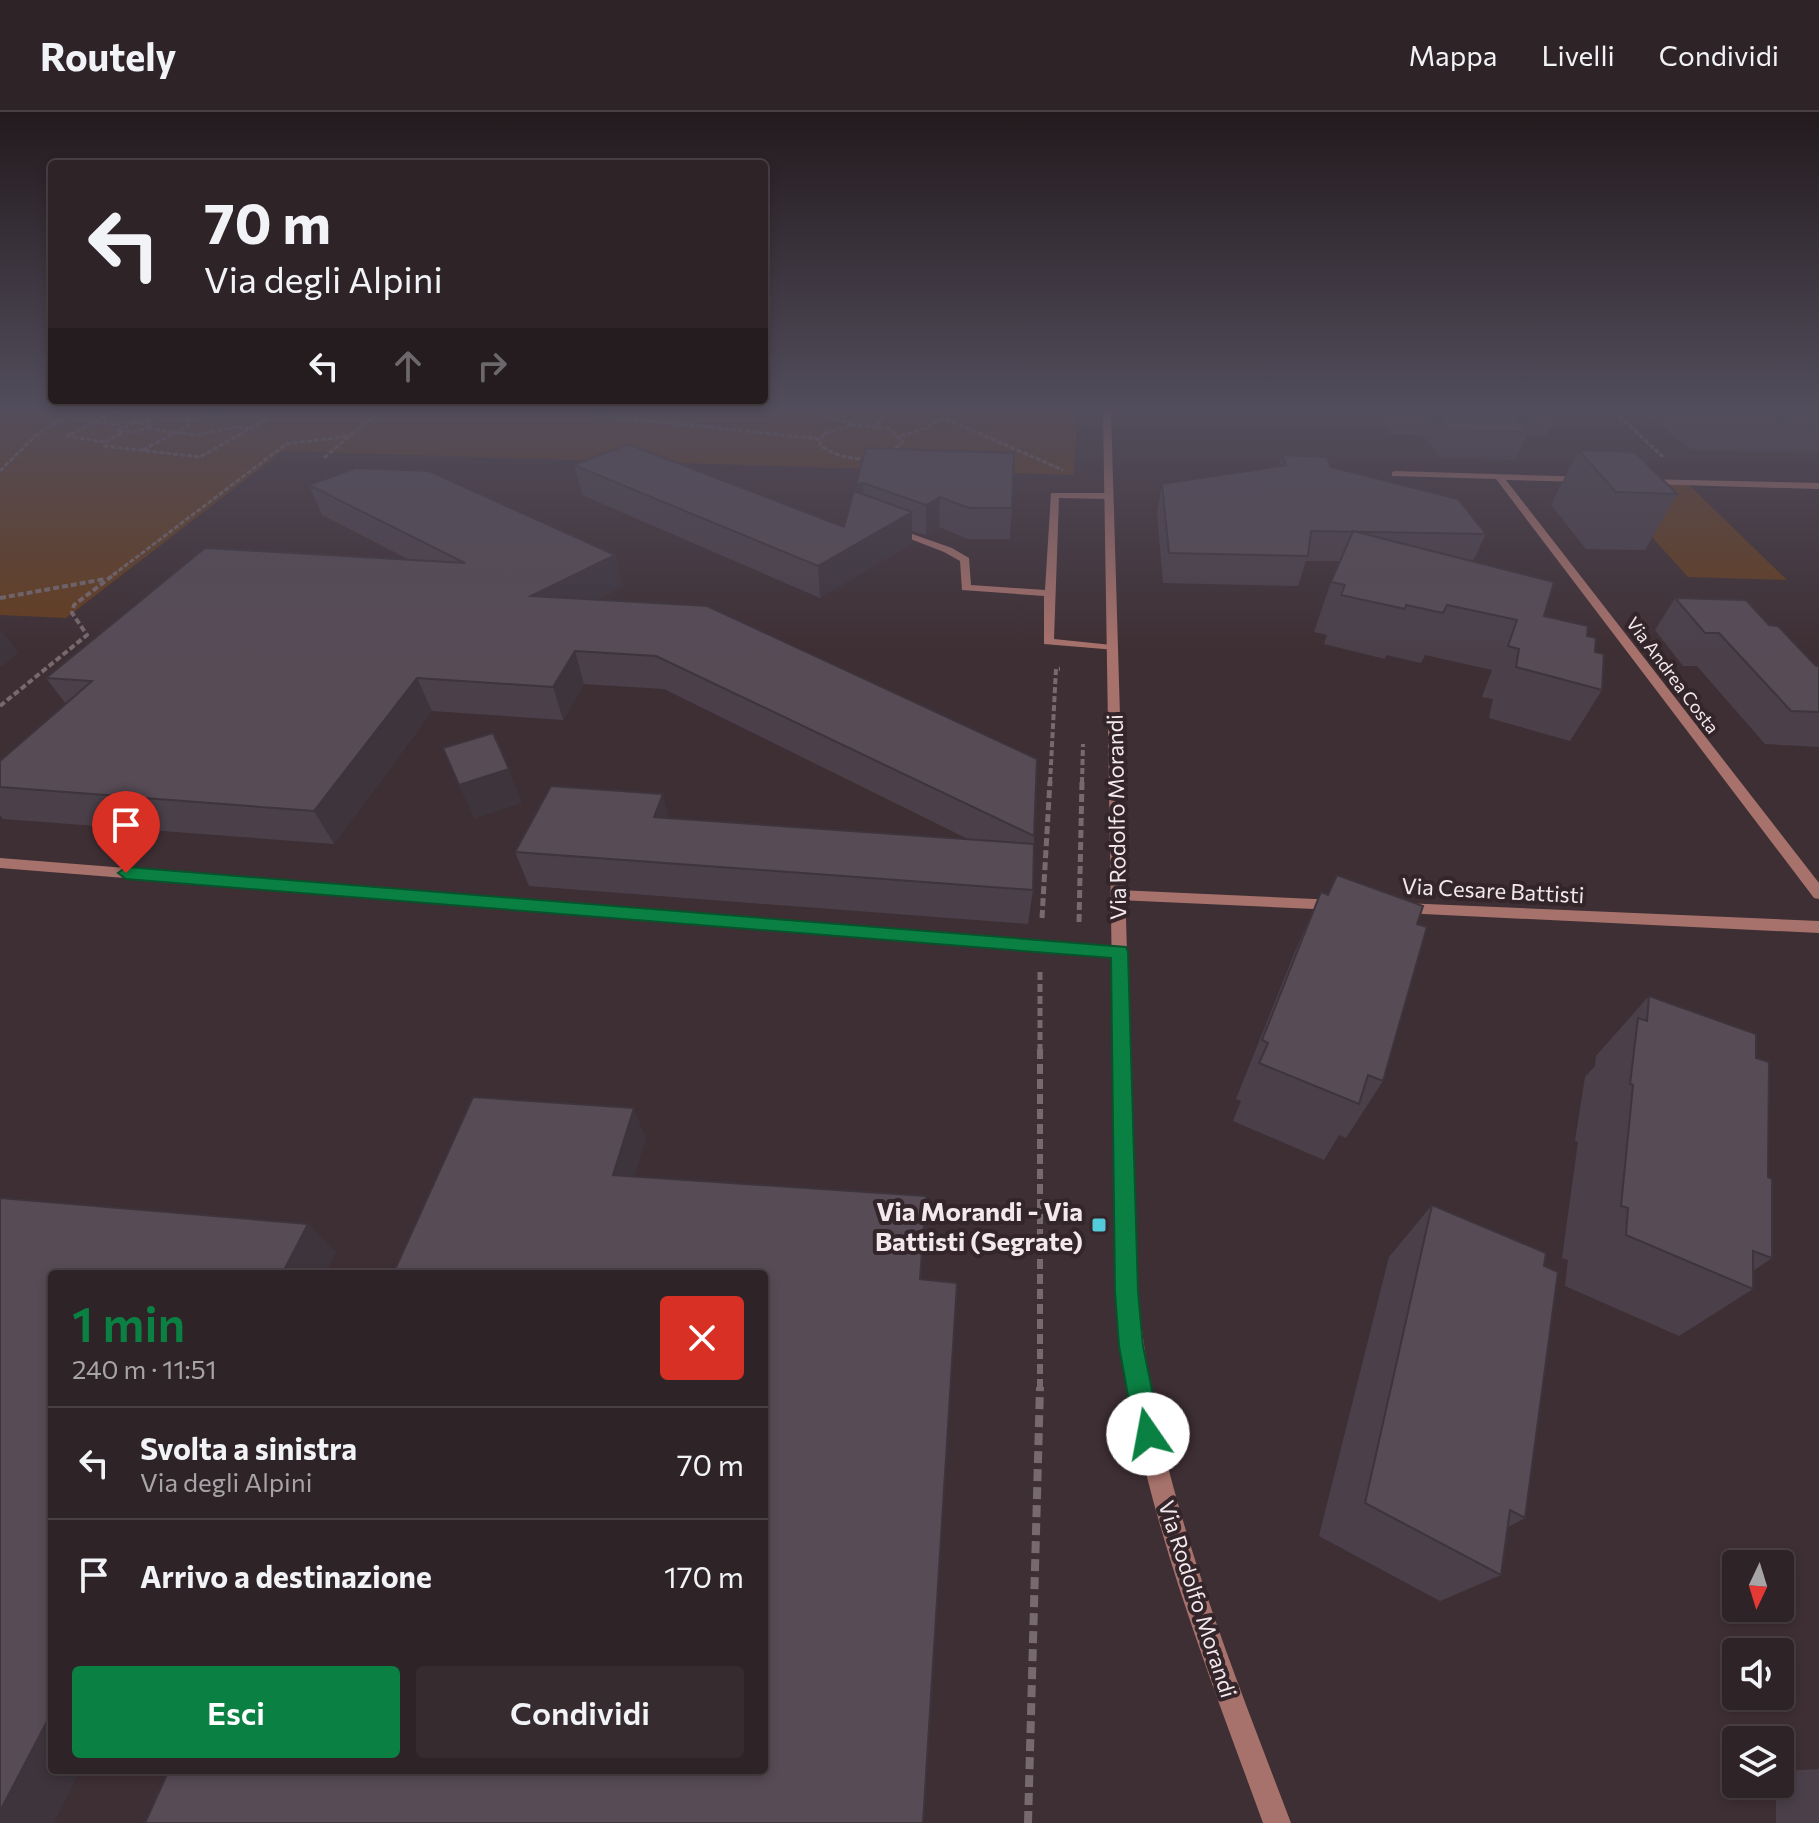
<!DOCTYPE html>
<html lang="it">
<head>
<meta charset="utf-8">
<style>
	body { margin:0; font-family:Commissioner,sans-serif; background:#362b2f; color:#f1f3f6; height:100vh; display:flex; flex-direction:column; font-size:30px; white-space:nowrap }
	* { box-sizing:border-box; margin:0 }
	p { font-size:26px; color:#a7a4a7 }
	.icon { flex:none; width:44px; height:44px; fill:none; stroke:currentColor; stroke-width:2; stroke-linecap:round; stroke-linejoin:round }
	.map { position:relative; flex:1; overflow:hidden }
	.side { position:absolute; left:48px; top:1158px; width:720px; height:504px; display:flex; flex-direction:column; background:#2e2327; border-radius:8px; box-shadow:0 4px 12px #0003,0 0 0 2px #494044 }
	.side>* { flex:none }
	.banner { position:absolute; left:48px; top:48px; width:720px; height:244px; border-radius:8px; box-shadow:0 4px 12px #0003,0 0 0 2px #494044; background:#2e2327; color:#f1f3f6; overflow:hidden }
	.needle { width:52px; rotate:184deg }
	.buttons { position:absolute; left:1722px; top:1438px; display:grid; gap:16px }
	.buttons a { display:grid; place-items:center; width:72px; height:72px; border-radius:8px; background:#2e2327; box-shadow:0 4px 12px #0003,0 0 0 2px #494044; font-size:40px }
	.pin { position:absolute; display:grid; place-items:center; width:68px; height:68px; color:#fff; margin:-82px -34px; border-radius:50% 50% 50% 0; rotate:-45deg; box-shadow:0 0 8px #0007 }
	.pin .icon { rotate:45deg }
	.me { position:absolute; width:88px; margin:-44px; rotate:348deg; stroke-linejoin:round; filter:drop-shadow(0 0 6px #0008) }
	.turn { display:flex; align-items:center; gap:28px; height:168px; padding:0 24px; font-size:36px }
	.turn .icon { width:104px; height:104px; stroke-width:2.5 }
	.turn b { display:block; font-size:56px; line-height:68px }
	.lanes { display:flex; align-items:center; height:76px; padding:0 24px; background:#0003; justify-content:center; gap:40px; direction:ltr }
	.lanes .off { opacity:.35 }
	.round { display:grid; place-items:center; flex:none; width:84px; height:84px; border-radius:8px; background:#362b2f }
	.head { display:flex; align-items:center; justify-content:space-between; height:136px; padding:0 24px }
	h1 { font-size:48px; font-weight:600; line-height:60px; color:#0b8043 }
	.action { display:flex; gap:16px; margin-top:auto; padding:16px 24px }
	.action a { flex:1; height:92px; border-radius:8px; background:#0b8043; color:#fff; font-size:32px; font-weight:600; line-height:92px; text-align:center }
	.action a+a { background:#362b2f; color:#f1f3f6 }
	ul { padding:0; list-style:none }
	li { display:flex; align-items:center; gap:24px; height:112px; padding:0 24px; border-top:2px solid #494044 }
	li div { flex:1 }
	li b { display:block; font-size:30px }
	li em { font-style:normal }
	header { display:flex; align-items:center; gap:48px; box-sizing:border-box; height:112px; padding:0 40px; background:#2e2327; border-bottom:2px solid #494044 }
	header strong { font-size:38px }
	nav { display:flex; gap:44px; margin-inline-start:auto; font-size:28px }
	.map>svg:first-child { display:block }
	.green { fill:#653d1e }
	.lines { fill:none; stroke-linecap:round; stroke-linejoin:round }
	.path-far4 { stroke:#776a6e; stroke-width:3; stroke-dasharray:5 2; stroke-linecap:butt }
	.path-far3 { stroke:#776a6e; stroke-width:4; stroke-dasharray:6 3; stroke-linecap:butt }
	.path-far2 { stroke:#776a6e; stroke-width:5; stroke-dasharray:8 4; stroke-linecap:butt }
	.path-far1 { stroke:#776a6e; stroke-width:6; stroke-dasharray:10 5; stroke-linecap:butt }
	.path { stroke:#776a6e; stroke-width:8; stroke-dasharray:12 6; stroke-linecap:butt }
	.service { fill:#a8726c; fill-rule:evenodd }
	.minor { fill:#a8726c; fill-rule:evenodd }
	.tertiary { fill:#a8726c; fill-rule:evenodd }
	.wall { fill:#4b404a }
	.shaded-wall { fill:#3d343c }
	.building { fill:#574b56; stroke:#3d343c; stroke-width:2 }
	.route { fill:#0b8043; stroke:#07532c; stroke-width:2 }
	.poi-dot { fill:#53cbda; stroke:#33252a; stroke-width:3 }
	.labels { text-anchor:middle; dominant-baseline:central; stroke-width:8; stroke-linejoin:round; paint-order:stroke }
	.far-street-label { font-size:18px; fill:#f3e9ec; stroke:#33252a }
	.street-label { font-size:22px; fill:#f3e9ec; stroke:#33252a }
	.near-poi-label { font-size:26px; font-weight:bold; fill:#f3e9ec; stroke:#33252a; text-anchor:end }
</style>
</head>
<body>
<header>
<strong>Routely</strong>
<nav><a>Mappa</a><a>Livelli</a><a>Condividi</a></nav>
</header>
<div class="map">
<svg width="1819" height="1711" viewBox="0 0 1819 1711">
	<rect width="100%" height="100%" fill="#3e2f34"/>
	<g class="green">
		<polygon points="0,299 1077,299 1074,363 283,339 66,506 0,503"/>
		<polygon points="1603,371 1689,373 1787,468 1688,465"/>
	</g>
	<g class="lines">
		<g class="path-far4">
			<polyline points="557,299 820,327"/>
			<polyline points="815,299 851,312"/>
			<polyline points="1614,299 1663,345"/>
			<polyline points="111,300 124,299"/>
			<polyline points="946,307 1063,358"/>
			<polyline points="146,309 165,299"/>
			<polyline points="96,310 121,313"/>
			<polygon points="133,310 152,313 137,320 117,319"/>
			<path d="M 851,313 L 888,316 L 903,329 C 883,353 844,351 820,333 L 823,322 Z"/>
			<polyline points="876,313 887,299"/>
			<polyline points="148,317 197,323 235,315 253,316"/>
			<polyline points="122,321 107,329 105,334 200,345 267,307 253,303 205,304 170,299"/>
			<polyline points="901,324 926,316 954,299"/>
			<polyline points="105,330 67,324 113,300"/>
			<polyline points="143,338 189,313 186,302"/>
			<polyline points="324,346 379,299"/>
			<polyline points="0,359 35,324 76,299"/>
			<polyline points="113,463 286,332 350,324"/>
		</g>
		<g class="path-far3">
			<polyline points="0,486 105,467"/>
			<polyline points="0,594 87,523 72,501 74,493 116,461"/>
			<polyline points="1050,671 1056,557 1060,557"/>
			<polyline points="1082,671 1083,632"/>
		</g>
		<g class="path-far2">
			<polyline points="1042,806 1050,669"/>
			<polyline points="1079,810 1082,669"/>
			<polyline points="1040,860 1040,937"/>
		</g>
		<polyline class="path-far1" points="1040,1277 1040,935"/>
		<polyline class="path" points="1028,1711 1040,1275"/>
		<polygon class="service" points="1051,381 1109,381 1114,384 1109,387 1059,386 1054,527 1112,533 1116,534 1116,538 1044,532 1044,484 962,478 960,449 944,440 887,418 895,416 952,436 969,446 971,473 1045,478"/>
		<g class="minor">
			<polygon points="1395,359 1589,365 1589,369 1586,370 1506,368 1819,771 1819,787 1814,786 1496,367 1392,364 1392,360"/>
			<polygon points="1642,367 1819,371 1819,377 1645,372 1642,371"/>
			<polygon points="0,746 1119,834 1127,840 1119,846 0,756"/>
			<polygon points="1118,778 1336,788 1344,793 1336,798 1118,788 1111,783"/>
			<polygon points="1403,791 1819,809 1819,821 1403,801 1395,796"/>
		</g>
		<path class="tertiary" d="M 1103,299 L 1111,299 L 1137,1180 C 1143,1226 1149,1273 1159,1318 C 1190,1453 1242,1582 1291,1711 L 1263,1711 C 1216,1582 1165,1453 1136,1318 C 1127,1273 1122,1226 1117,1180 Z"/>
	</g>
	<g class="wall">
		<polygon points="1376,299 1558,299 1547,324 1527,323 1516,348 1439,346 1423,323 1390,322"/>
		<polygon points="1645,299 1819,299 1819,341 1690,338"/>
		<polygon points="866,336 1012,396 1010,427 968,427 939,415 926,423 912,419 912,431 820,486 582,383 574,353 844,415 856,380 856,372"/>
		<polygon points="1578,338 1677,382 1645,438 1586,437 1551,393"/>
		<polygon points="1282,343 1331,355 1486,422 1473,449 1544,504 1587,524 1595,540 1602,578 1570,629 1489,606 1493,587 1482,585 1492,558 1425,543 1421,551 1386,543 1385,547 1324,532 1327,523 1314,520 1331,470 1340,449 1306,449 1298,474 1163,471 1157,401 1162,372 1279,354"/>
		<polygon points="309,373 623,474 596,488 1034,724 1033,778 1028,812 529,774 515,740 669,706 968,727 664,577 584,572 563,608 432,599 334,732 3,707 0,703 0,649 66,592 46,566 408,447 322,403"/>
		<polygon points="1675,486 1769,513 1816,554 1819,554 1819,635 1765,632 1697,554 1683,554 1655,518"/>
		<polygon points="1321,780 1417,812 1383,969 1346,1026 1339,1023 1324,1048 1233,1009 1241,989 1236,987 1294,842"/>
		<polygon points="1649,884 1756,946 1768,1065 1772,1146 1753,1159 1753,1177 1679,1224 1565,1174 1568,1148 1562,1146 1578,1030 1575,1029 1585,965 1595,954 1596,944"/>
		<polygon points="1432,1093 1544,1154 1525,1406 1508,1415 1501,1463 1440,1489 1319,1424 1389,1145"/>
		<polygon points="1819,1657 1819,1711 1776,1711 1776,1672 1780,1672 1780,1659"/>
	</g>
	<g class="shaded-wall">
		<polygon points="863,371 864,401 857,402 856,372"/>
		<polygon points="940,385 939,415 926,423 926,393"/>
		<polygon points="912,400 912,431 820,486 818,454"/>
		<polygon points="615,443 623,474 541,516 531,484"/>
		<polygon points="2,519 19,541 0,556 0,521"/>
		<polygon points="575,539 584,572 563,608 553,575"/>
		<polygon points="417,566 432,599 334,732 314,699"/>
		<polygon points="509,657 522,691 474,707 459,673"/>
		<polygon points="663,682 671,716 654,705"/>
		<polygon points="634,996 646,1027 626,1092 613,1063"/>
		<polygon points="926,1084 926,1113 919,1194 920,1167"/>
		<polygon points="308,1112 336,1140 325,1162 282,1162"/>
		<polygon points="52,1600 52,1658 80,1658 54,1711 0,1711 0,1699"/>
	</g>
	<g class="building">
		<polygon points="1436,299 1511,299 1528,320 1449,318"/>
		<polygon points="628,332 844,415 854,379 912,400 818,454 574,353"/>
		<polygon points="866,336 1014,341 1012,396 969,396 940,385 926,393 863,371 856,372"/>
		<polygon points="1578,338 1635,340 1677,382 1616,380"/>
		<polygon points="1282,343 1327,345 1331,355 1458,387 1486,422 1311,419 1308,444 1169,441 1162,372 1286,353"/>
		<polygon points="356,356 429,359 615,443 531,484 707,494 1037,647 1034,724 656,544 575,539 553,575 417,566 314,699 0,675 0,649 92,569 46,566 205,436 465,451 309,373"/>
		<polygon points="1353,419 1554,470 1544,504 1588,514 1587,524 1596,526 1595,540 1604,542 1602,578 1516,555 1519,537 1508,534 1517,508 1447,493 1443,501 1406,493 1405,497 1341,483 1345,473 1331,470"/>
		<polygon points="1675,486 1746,488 1769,513 1778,514 1816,554 1819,554 1819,600 1791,599 1719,521 1705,521"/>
		<polygon points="493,621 509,657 459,673 443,636"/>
		<polygon points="551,674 663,682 654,705 1034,732 1033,778 515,740"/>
		<polygon points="1337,763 1423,794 1417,812 1427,815 1383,969 1368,963 1359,992 1259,951 1268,931 1262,928 1321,780 1328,783"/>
		<polygon points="1649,884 1756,922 1756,946 1769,950 1768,1065 1772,1067 1772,1146 1753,1139 1753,1177 1626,1123 1628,1096 1621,1094 1633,973 1630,972 1638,906 1647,909"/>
		<polygon points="473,985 634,996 613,1063 926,1084 920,1167 957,1171 923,1711 145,1711 169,1658 764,1658 764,1162 393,1162"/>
		<polygon points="0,1086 308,1112 282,1162 52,1162 52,1600 0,1699"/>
		<polygon points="1432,1093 1546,1141 1544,1154 1558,1160 1525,1406 1510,1398 1501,1463 1365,1391"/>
	</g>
	<linearGradient id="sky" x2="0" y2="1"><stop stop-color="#221a1d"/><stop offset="0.55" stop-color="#524d5c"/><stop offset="1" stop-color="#524d5c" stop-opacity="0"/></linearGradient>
	<rect width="1819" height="539" fill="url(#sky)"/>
	<polygon class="route" points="126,755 1126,835 1128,840 1138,1180 1143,1234 1161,1322 1157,1331 1148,1335 1139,1331 1135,1322 1119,1234 1115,1180 1111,846 126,767 118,761"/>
	<rect class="poi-dot" x="1091" y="1105" width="16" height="16" rx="4"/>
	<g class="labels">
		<g class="far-street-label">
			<text transform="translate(1673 563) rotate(53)">Via Andrea Costa</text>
		</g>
		<g class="street-label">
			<text transform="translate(1116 705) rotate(-91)">Via Rodolfo Morandi</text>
			<text transform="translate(1493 778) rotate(3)">Via Cesare Battisti</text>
			<text transform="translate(1198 1487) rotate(72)">Via Rodolfo Morandi</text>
		</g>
		<g class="near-poi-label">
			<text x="1083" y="1098">Via Morandi - Via<tspan x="1083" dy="30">Battisti (Segrate)</tspan></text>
		</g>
	</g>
</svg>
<div class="buttons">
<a><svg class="needle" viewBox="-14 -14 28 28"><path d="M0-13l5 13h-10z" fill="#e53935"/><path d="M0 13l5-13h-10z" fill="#a7a4a7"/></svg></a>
<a><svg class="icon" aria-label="sound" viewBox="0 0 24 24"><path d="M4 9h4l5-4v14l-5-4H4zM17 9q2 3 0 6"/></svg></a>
<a><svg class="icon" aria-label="layers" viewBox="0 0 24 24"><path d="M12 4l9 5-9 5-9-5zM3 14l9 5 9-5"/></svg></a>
</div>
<div class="pin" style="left:126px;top:761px;background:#d93025"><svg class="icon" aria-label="arrive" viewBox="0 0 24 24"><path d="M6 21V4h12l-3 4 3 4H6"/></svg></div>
<svg class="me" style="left:1148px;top:1322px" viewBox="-20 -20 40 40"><circle r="19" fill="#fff"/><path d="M0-13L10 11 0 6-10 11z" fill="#0b8043"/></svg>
<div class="banner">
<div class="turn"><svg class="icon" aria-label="left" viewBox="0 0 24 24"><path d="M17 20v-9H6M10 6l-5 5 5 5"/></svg><div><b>70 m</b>Via degli Alpini</div></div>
<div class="lanes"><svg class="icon" aria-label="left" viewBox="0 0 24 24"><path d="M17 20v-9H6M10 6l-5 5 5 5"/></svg><svg class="icon off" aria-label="ahead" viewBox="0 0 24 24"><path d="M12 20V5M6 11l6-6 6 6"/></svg><svg class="icon off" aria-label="right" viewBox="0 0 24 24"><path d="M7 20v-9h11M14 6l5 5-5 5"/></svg></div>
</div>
<section class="side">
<div class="head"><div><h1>1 min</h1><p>240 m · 11:51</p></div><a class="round" style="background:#d93025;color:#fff"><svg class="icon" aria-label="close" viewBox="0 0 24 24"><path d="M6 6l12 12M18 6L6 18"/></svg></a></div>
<ul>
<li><svg class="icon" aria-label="left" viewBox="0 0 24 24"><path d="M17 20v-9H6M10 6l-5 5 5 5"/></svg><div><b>Svolta a sinistra</b><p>Via degli Alpini</p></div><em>70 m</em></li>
<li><svg class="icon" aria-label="arrive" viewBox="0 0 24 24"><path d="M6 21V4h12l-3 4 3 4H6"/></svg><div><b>Arrivo a destinazione</b></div><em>170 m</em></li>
</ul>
<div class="action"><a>Esci</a><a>Condividi</a></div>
</section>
</div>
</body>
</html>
